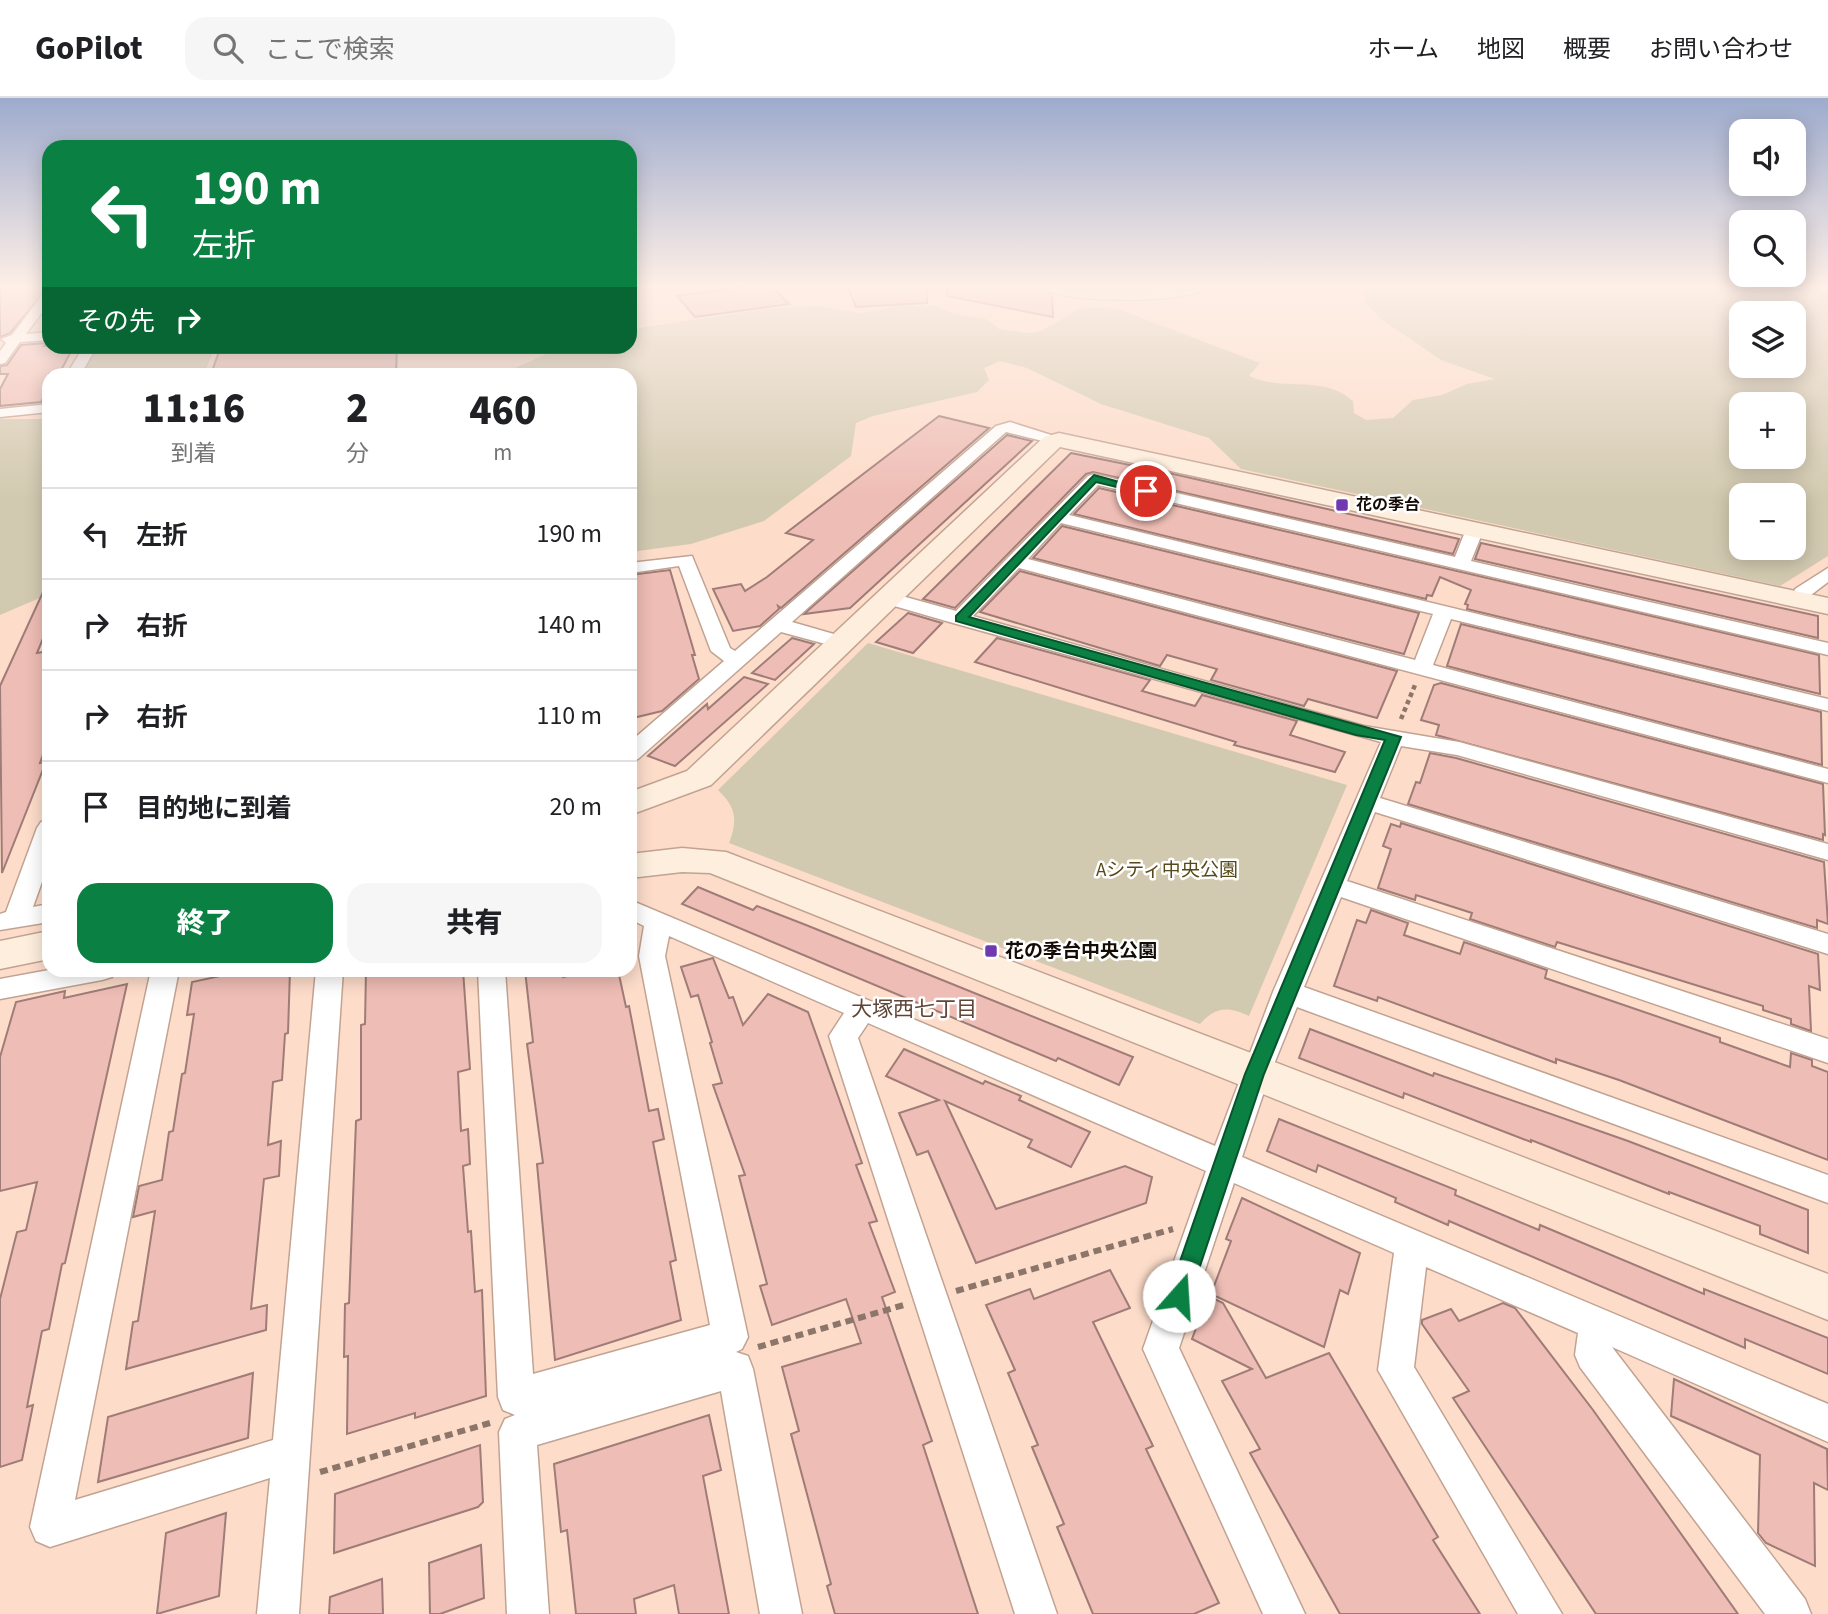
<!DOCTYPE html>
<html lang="ja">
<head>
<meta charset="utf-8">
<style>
	body { margin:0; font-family:"Source Sans 3","Noto Sans JP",sans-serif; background:#f6f6f6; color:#202124; height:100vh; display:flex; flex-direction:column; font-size:26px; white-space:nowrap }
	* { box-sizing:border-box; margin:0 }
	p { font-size:23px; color:#757577 }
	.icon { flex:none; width:38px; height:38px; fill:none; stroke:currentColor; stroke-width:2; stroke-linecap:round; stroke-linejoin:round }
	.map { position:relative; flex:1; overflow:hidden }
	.details { position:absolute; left:42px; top:270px; width:595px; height:609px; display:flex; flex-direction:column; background:#fff; border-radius:21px; box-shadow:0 4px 18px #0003 }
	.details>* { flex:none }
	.banner { position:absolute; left:42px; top:42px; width:595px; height:214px; border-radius:21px; box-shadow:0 4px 18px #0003; background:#0b8043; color:#fff; overflow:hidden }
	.fabs { position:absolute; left:1729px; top:21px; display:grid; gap:14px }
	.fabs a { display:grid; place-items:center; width:77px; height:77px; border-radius:14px; background:#fff; box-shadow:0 4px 18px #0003; font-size:35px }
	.pin { position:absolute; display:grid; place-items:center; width:60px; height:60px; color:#fff; margin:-30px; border:4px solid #fff; border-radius:50%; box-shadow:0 2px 7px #0007 }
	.me { position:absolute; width:77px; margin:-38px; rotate:19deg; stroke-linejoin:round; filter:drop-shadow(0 0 5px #0008) }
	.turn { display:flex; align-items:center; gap:24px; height:147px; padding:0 35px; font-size:32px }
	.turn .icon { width:91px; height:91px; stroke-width:2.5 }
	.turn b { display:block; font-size:49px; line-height:60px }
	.then { display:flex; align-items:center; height:66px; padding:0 35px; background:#0003; gap:14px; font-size:26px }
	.eta { display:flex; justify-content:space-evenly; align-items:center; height:119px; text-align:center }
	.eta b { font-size:42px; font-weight:800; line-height:49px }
	.cta { display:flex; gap:14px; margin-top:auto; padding:14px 35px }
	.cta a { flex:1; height:80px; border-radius:21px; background:#0b8043; color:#fff; font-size:28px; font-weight:800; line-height:80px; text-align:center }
	.cta a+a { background:#f6f6f6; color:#202124 }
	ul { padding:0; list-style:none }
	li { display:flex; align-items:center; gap:21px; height:91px; padding:0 35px; border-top:2px solid #e0e0e0 }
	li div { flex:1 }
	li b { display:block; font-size:26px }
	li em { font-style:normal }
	header { display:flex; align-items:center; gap:42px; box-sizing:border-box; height:98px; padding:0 35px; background:#fff; border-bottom:2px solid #e0e0e0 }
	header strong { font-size:33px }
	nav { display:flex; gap:38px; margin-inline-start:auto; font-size:24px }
	.search { width:490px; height:63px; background:#f6f6f6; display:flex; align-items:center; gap:18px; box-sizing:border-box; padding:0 24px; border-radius:21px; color:#757577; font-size:26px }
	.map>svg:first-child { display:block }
	.green { fill:#d2cab0; fill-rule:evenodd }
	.building { fill:#eebdb5; stroke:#9f7c77; stroke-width:2 }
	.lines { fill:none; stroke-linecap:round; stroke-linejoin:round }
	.street-casing { stroke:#c2a392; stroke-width:3 }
	.secondary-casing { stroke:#c2a392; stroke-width:3 }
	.path-far1 { stroke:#8c766a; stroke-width:4.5; stroke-dasharray:4.5 3.5; stroke-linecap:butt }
	.path { stroke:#8c766a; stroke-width:6; stroke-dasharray:8 5; stroke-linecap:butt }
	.street { fill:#fff; fill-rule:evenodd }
	.secondary { fill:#fdeedd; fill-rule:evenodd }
	.route { fill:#0b8043; stroke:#07532c; stroke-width:2 }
	.poi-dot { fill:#7139af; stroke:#fff; stroke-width:2.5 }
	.labels { text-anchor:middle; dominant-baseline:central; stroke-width:5; stroke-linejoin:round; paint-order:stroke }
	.far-poi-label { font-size:16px; font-weight:bold; fill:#160c06; stroke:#fff; text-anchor:start }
	.park-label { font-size:19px; fill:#584a18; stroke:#fff }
	.poi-label { font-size:19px; font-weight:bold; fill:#160c06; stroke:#fff; text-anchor:start }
	.neighbourhood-label { font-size:21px; fill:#5f4536; stroke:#fff }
</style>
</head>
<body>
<header>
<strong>GoPilot</strong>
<div class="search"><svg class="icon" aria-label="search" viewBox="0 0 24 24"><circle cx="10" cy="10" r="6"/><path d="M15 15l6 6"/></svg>ここで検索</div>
<nav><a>ホーム</a><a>地図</a><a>概要</a><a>お問い合わせ</a></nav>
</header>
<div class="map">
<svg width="1828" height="1516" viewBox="0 0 1828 1516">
	<rect width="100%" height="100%" fill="#fddcca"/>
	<g class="green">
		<path d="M 1367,188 L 1828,188 L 1828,458 L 1780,488 L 1241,371 L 1209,340 L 1101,306 L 1027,270 L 1000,263 L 984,270 L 989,282 L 977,294 L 873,318 L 856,325 L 851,358 L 764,423 L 691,446 L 630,454 L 630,276 L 502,276 L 562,249 L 630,248 L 630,232 L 645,229 L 773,210 L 817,208 L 861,215 L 897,208 L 937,208 L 954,216 L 986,221 L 999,231 L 1029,235 L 1041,233 L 1083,209 L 1118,211 L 1260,265 L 1249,278 C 1283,294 1324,276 1353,303 L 1354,315 L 1366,322 L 1393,320 L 1413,302 L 1442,297 L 1467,286 L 1495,281 L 1441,262 L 1381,221 L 1364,204 ZM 1741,215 L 1794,215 L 1794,268 L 1741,268 ZM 1741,306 L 1794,306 L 1794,359 L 1741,359 ZM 1741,397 L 1794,397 L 1794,450 L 1741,450 Z"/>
		<polygon points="99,249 99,248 215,249 204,276 82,276"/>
		<polygon points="0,321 49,321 49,496 0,517"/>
		<path d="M 868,545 L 1347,687 L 1249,918 C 1228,908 1215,909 1200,926 L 729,745 C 738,722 736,709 718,692 Z"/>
	</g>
	<g class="building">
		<polygon points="0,188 49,188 10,235 0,239"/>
		<polygon points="751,188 771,188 789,206 695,219 677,198"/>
		<polygon points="847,188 927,188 927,205 856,209"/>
		<polygon points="948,188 1037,188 1052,197 1053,219 947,198"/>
		<polygon points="47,245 44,248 74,248 60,274 49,276 49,290 41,304 0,308 0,291 8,276 0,276 0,268 7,267 21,247"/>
		<polygon points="221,248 397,248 396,276 211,276"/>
		<polygon points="939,318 989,330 781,510 778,508 779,511 760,528 733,533 713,491 741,486 745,493 767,479 813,442 786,435"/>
		<polygon points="1007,337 1032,343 850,510 804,516"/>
		<polygon points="1071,355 1169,375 1459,441 1453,456 1093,374 1086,376 955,510 923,501"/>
		<polygon points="1099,390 1819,557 1820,596 1467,511 1468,507 1465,506 1471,492 1440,479 1432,498 1427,497 1426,501 1074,416"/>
		<polygon points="1062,428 1419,515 1404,556 1033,460"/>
		<polygon points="1481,445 1818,518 1818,540 1475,461"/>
		<polygon points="670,472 695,557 692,557 699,581 662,613 633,620 630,608 630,477"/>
		<polygon points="1020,473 1397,573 1377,620 1308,601 1304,608 1211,582 1217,571 1167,557 1160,568 980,514"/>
		<polygon points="43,494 49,497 49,526 37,555 49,553 49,640 40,665 46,664 2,775 0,588"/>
		<polygon points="908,515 942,525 913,555 876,544"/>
		<polygon points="1461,526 1821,614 1822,667 1447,568"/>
		<polygon points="792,540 814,546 775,582 752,575"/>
		<polygon points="997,540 1150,582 1142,593 1195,608 1202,597 1297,623 1290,637 1345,654 1335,674 1234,647 1236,644 975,564"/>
		<polygon points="744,579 768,586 675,668 648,658 707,606 708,611"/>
		<polygon points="1441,585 1823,686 1825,737 1823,736 1823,742 1436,637 1439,627 1421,622 1434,587"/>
		<polygon points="1430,655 1456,660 1824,764 1828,826 1817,822 1817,830 1408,706 1416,684 1420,685"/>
		<polygon points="1401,725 1818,856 1820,892 1809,888 1811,933 1791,926 1791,921 1763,912 1763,908 1557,844 1555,849 1470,821 1472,815 1416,797 1415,802 1378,790 1391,751 1383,748 1391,726 1400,729"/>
		<polygon points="698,789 753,812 757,808 806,827 1133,959 1119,987 1058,960 1056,963 682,806"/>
		<polygon points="1371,812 1408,825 1404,837 1460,856 1464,844 1547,872 1545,880 1720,940 1720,944 1790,969 1791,955 1812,962 1812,968 1828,974 1828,1062 1619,982 1556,961 1556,965 1378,899 1377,903 1334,888 1357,822 1366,825"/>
		<polygon points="713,860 729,900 733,899 743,927 768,896 808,914 862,1065 856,1067 877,1123 869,1125 895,1194 882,1199 932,1343 923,1347 978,1516 835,1516 827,1488 831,1486 791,1336 799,1333 782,1269 861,1245 846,1201 772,1227 760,1188 767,1186 739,1078 745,1077 713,987 722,985 710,945 712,944 698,897 691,899 681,869"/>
		<polygon points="248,872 290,872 288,935 285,936 282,982 273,984 268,1047 281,1043 279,1078 264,1081 251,1211 267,1207 266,1232 126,1271 133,1224 138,1223 155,1113 133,1119 139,1088 162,1082 169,1034 173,1033 182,976 185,975 194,916 187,917 192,884"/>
		<polygon points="366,872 463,872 470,971 458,974 461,1033 468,1031 470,1066 463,1068 468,1134 471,1133 475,1194 482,1192 486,1298 415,1320 415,1315 347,1336 348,1258 344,1259 345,1206 349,1205 356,1023 361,1021 361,927 365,926"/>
		<polygon points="525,872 562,872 563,879 593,872 618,872 626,909 629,908 649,1013 658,1011 664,1041 653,1044 676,1162 670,1164 681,1222 555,1262 537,1066 543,1065 527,946 533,944"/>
		<polygon points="127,886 65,1165 62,1166 49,1231 42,1233 27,1309 33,1307 22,1362 0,1369 0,1201 17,1134 26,1132 37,1084 0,1093 0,959 16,904 65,893 64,900"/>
		<polygon points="1310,931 1433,978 1434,975 1628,1043 1808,1112 1808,1155 1760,1136 1760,1128 1669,1094 1669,1096 1531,1042 1531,1044 1404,995 1403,1000 1299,960"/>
		<polygon points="904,951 983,986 985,983 1021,998 1019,1002 1090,1034 1071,1069 1028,1049 1032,1042 945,1003 996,1111 1125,1068 1152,1079 1146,1105 976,1165 928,1053 917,1057 899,1015 939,1002 886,978"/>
		<polygon points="1279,1021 1456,1092 1455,1097 1539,1132 1540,1127 1704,1196 1704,1191 1828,1240 1828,1276 1745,1241 1745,1250 1449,1123 1448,1127 1395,1104 1396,1100 1318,1067 1316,1074 1267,1053"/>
		<polygon points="1242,1100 1360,1155 1348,1196 1340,1192 1324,1249 1211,1196 1231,1143 1226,1141"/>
		<polygon points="1110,1172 1130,1210 1093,1224 1153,1348 1146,1351 1219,1505 1194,1516 1093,1516 1057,1429 1064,1426 1032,1349 1038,1347 1008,1275 1015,1272 986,1207 1030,1191 1034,1201"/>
		<polygon points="1208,1198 1223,1205 1266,1280 1329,1255 1438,1439 1433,1442 1480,1516 1340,1516 1250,1355 1260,1351 1222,1283 1252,1271 1192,1241"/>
		<polygon points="1503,1205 1515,1210 1593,1312 1738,1516 1596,1516 1453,1300 1469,1293 1422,1226 1422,1222 1451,1211 1459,1223"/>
		<polygon points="253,1275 248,1340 98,1384 108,1319"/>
		<polygon points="1674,1281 1827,1351 1828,1392 1814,1385 1815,1468 1766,1445 1758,1435 1760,1357 1671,1318"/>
		<polygon points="709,1317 721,1372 703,1378 729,1516 679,1516 674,1487 634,1501 636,1516 576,1516 567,1432 561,1434 554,1366"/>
		<polygon points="480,1347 483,1404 478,1409 334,1455 335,1396"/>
		<polygon points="226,1415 219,1498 157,1516 166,1435"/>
		<polygon points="481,1447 484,1500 440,1516 430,1516 429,1465"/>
		<polygon points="382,1481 383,1516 329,1516 330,1499"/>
	</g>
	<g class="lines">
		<g class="street-casing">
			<g id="street">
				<polygon points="49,193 49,205 26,236 49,234 49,242 20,244 5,265 0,266 0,253 6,245 1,241 12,237 45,194"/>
				<polygon points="84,248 97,248 81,276 67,276"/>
				<polygon points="49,306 49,314 0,319 0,311"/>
				<polygon points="1010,324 1067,342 1059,347 1006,334 792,524 851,541 854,545 851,549 844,551 781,534 638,661 630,663 630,644 724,563 711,553 679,468 630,475 630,465 692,458 730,550 735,553 996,328"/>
				<path d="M 1094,376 L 1455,459 L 1466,431 L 1475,426 L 1484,431 L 1471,463 L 1828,545 L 1828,557 L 1098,387 L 1069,417 L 1828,601 L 1828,613 L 1451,521 L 1433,567 L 1828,671 L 1828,685 L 1019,470 L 973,518 L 1364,628 L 1459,644 L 1828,746 L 1828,762 L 1457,657 L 1401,648 L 1380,700 L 1828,836 L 1828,856 L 1375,714 L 1347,783 L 1828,941 L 1828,965 L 1341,799 L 1304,889 L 1828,1077 L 1828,1105 L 1297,909 L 1270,976 L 1242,1059 L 1828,1306 L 1828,1344 L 1612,1249 L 1805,1501 L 1811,1516 L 1765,1516 L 1580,1269 L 1575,1257 L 1578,1235 L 1426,1169 L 1414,1269 L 1562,1516 L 1518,1516 L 1378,1272 L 1394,1155 L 1234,1085 L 1179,1250 L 1305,1516 L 1263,1516 L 1143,1251 L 1206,1073 L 868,925 L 858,940 L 1057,1516 L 1015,1516 L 829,938 L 844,915 L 669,838 L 665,858 L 748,1239 L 742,1251 L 736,1254 L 748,1258 L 753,1271 L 802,1516 L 760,1516 L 721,1293 L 537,1347 L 549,1516 L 507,1516 L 499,1334 L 505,1321 L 515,1317 L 503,1312 L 498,1299 L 478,872 L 505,872 L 533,1276 L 710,1227 L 639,858 L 644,828 L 630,821 L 630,802 L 1215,1048 L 1273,894 L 1381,644 L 953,525 L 884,505 L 882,501 L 891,495 L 956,513 L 1088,378 ZM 1061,425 L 1433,516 L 1415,562 L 1028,461 Z"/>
				<polygon points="1828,470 1828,484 1811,497 1808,506 1794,506 1792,502 1795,491"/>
				<polygon points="49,722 49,764 33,809 49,806 49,824 0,832 0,816 6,814 37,730 41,724"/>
				<polygon points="49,872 116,872 112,879 102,882 0,901 0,881"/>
				<polygon points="151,872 179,872 75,1402 273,1342 316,872 343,872 299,1516 257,1516 270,1380 50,1449 36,1443 30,1429"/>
			</g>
		</g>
		<g class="secondary-casing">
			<g id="secondary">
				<path d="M 1039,188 L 1104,192 L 1210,188 C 1193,207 1056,206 1039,188 Z"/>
				<polygon points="1059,335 1828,500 1828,516 1060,349 711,687 630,717 630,694 687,673 1044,339"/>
				<polygon points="682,750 726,754 1828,1176 1828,1222 710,775 682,774 630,780 630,756"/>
				<polygon points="49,833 49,861 0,871 0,843"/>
			</g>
		</g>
		<polyline class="path-far1" points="1401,621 1415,587"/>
		<g class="path">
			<polyline points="956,1193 1173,1131"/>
			<polyline points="758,1249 904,1207"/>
			<polyline points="320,1374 490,1325"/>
		</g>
		<use href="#street" class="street"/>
		<use href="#secondary" class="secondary"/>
	</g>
	<linearGradient id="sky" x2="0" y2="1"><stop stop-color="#9dabcd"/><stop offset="0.47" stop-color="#feefe7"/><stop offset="1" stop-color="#feefe7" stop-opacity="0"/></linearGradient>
	<rect width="1828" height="400" fill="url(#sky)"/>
	<polygon class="route" points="1094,377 1152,393 1146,396 1096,384 969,519 1401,639 1264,976 1190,1198 1186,1206 1179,1209 1171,1206 1168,1198 1245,976 1385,642 1356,637 956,523 956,518"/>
	<g class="poi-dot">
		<rect x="1335" y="400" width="14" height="14" rx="3.5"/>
		<rect x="984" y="846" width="14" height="14" rx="3.5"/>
	</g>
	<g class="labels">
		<g class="far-poi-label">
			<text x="1356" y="407">花の季台</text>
		</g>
		<g class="park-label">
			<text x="1167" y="772">Aシティ中央公園</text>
		</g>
		<g class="poi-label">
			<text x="1005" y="853">花の季台中央公園</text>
		</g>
		<g class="neighbourhood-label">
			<text x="914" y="911">大塚西七丁目</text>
		</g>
	</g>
</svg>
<div class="fabs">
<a><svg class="icon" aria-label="sound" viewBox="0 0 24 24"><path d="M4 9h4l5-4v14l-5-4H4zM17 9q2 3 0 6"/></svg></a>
<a><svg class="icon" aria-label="search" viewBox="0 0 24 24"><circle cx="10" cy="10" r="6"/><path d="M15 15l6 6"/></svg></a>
<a><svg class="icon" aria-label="layers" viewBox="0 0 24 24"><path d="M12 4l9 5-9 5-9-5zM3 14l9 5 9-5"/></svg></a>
<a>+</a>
<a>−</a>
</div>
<div class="pin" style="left:1146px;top:393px;background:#d93025"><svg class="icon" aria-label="arrive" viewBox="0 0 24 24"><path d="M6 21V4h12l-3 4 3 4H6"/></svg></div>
<svg class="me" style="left:1179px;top:1198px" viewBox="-20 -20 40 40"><circle r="19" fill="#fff"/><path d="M0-13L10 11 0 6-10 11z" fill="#0b8043"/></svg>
<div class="banner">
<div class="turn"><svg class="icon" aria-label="left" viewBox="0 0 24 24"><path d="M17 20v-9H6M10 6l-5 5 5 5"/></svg><div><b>190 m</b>左折</div></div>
<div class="then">その先<svg class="icon" aria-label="right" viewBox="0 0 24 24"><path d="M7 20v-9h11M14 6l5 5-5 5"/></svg></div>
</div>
<section class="details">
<div class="eta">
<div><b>11:16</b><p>到着</p></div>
<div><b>2</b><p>分</p></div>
<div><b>460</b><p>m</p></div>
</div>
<ul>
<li><svg class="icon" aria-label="left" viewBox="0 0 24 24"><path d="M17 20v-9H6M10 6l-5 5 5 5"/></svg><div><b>左折</b></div><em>190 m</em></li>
<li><svg class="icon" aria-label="right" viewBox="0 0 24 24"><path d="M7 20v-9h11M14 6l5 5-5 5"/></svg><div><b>右折</b></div><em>140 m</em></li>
<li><svg class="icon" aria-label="right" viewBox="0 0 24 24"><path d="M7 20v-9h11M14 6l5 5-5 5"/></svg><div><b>右折</b></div><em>110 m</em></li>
<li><svg class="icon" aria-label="arrive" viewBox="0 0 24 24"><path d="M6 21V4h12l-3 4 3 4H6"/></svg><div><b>目的地に到着</b></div><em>20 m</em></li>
</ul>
<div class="cta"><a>終了</a><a>共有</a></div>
</section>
</div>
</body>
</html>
